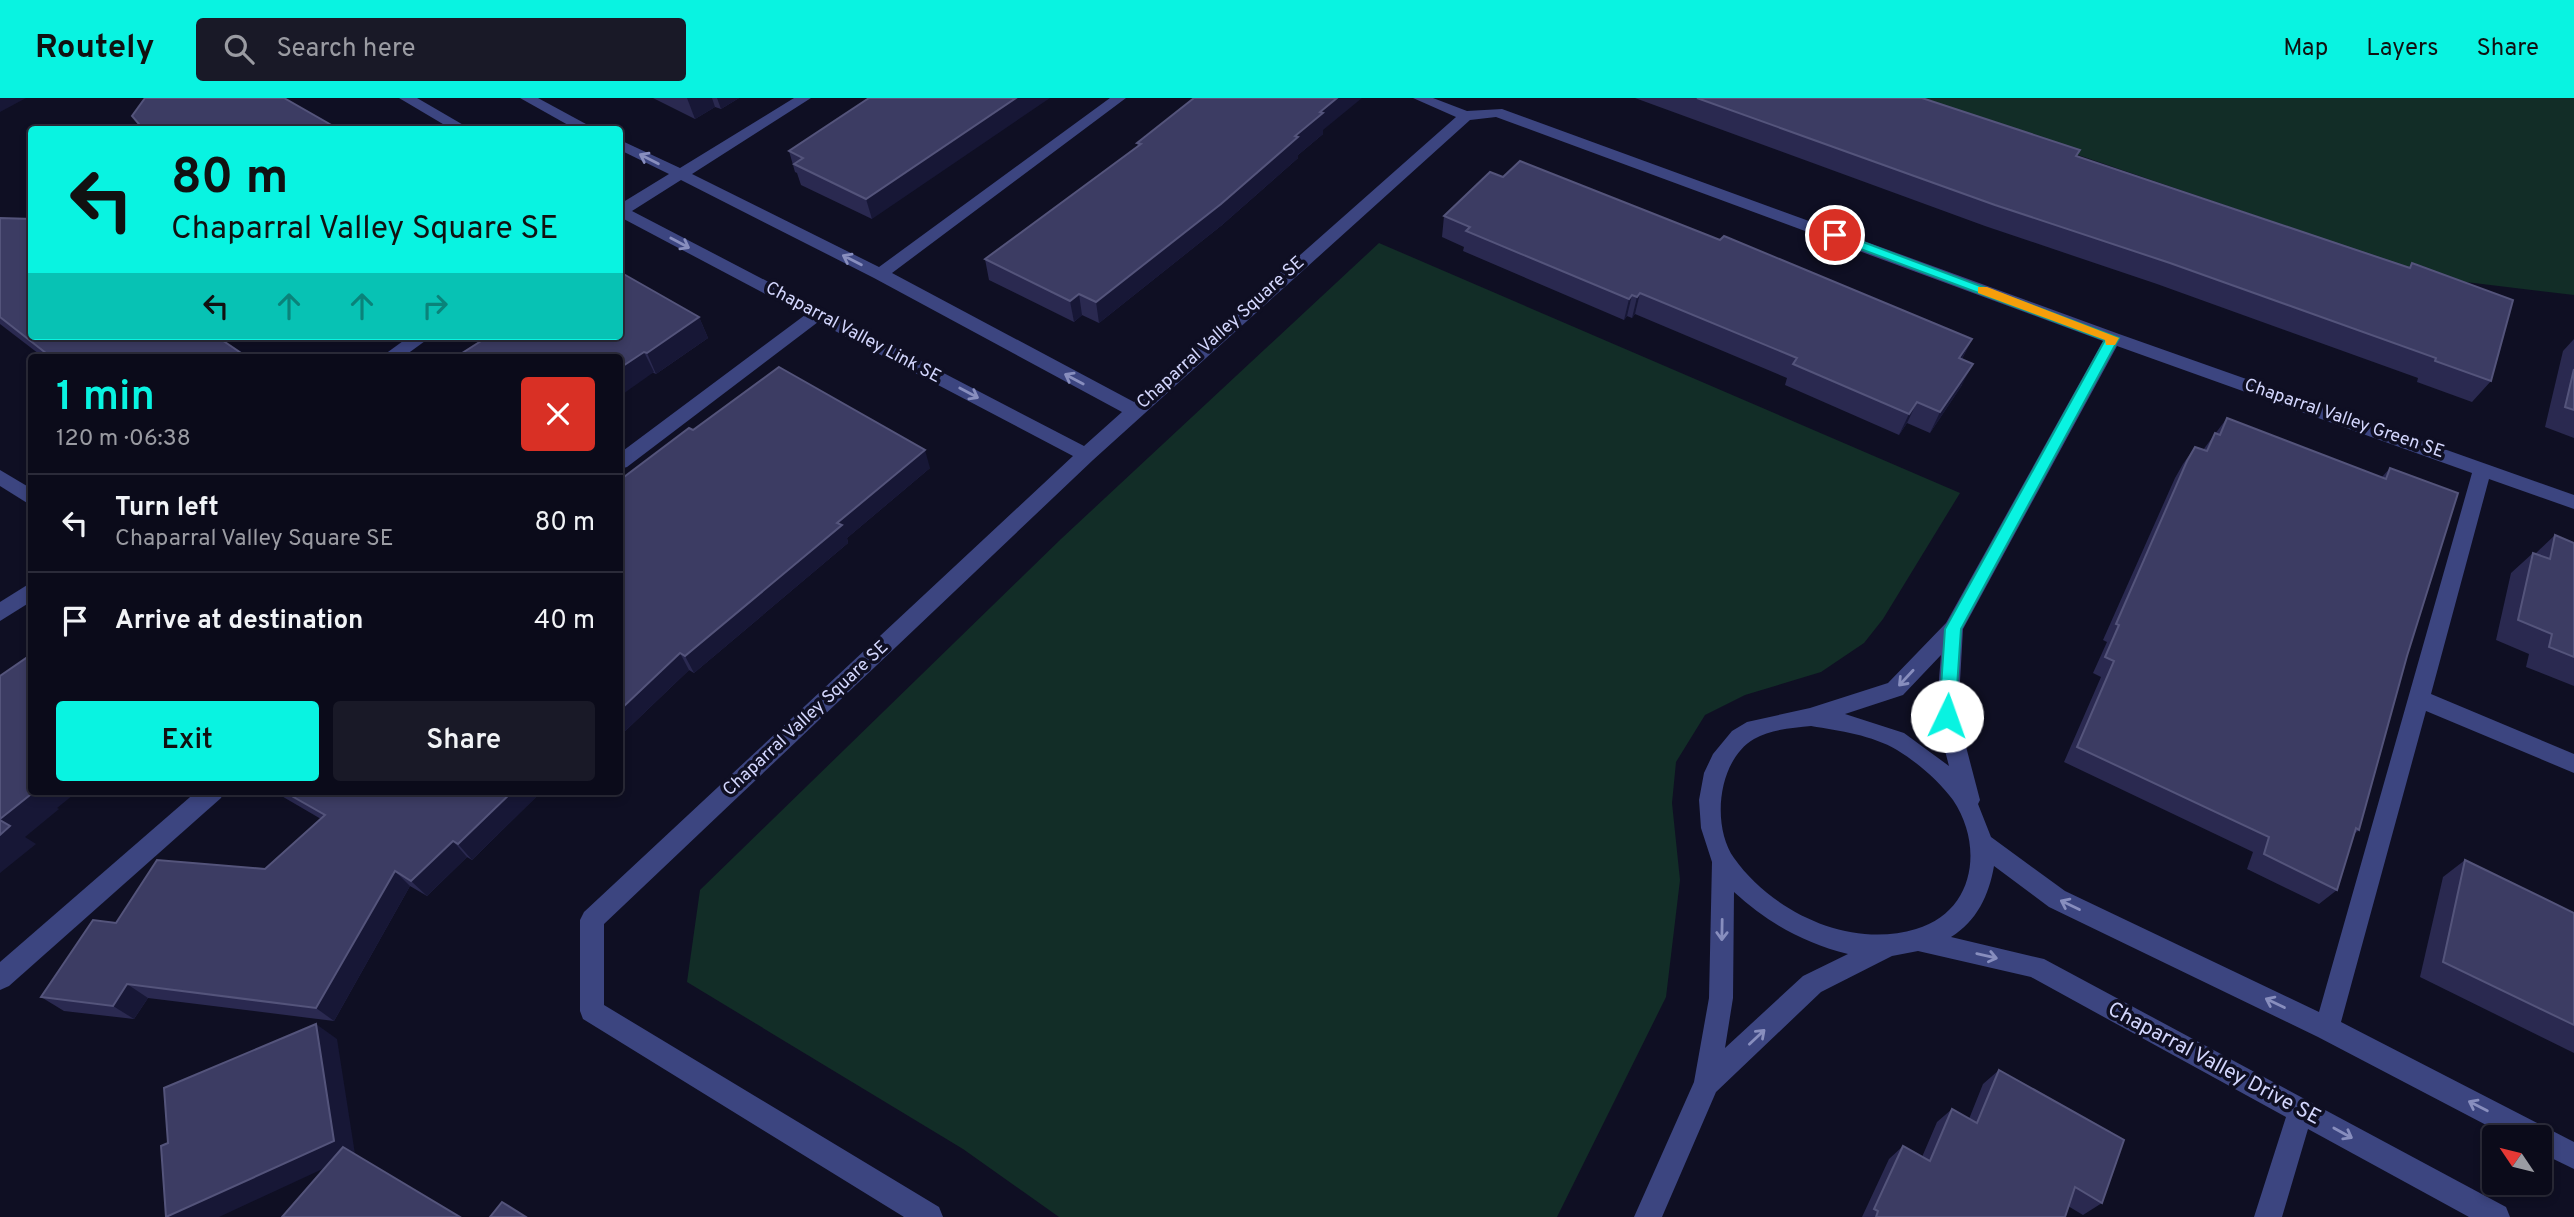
<!DOCTYPE html>
<html lang="en">
<head>
<meta charset="utf-8">
<style>
	body { margin:0; font-family:Overpass,sans-serif; background:#191927; color:#f1f3f6; height:100vh; display:flex; flex-direction:column; font-size:26px; white-space:nowrap }
	* { box-sizing:border-box; margin:0 }
	p { font-size:23px; color:#9a9ba2 }
	.icon { flex:none; width:38px; height:38px; fill:none; stroke:currentColor; stroke-width:2; stroke-linecap:round; stroke-linejoin:round }
	.map { position:relative; flex:1; overflow:hidden }
	.sheet { position:absolute; left:28px; top:256px; width:595px; height:441px; display:flex; flex-direction:column; background:#0b0b1a; border-radius:7px; box-shadow:0 4px 10px #0003,0 0 0 2px #2b2b39 }
	.sheet>* { flex:none }
	.hud { position:absolute; left:28px; top:28px; width:595px; height:214px; border-radius:7px; box-shadow:0 4px 10px #0003,0 0 0 2px #2b2b39; background:#09f3e1; color:#111; overflow:hidden }
	.needle { width:46px; rotate:305deg }
	.controls { position:absolute; left:2482px; top:1027px; display:grid; gap:14px }
	.controls a { display:grid; place-items:center; width:70px; height:70px; border-radius:7px; background:#0b0b1a; box-shadow:0 4px 10px #0003,0 0 0 2px #2b2b39; font-size:35px }
	.pin { position:absolute; display:grid; place-items:center; width:60px; height:60px; color:#fff; margin:-30px; border:4px solid #fff; border-radius:50%; box-shadow:0 2px 7px #0007 }
	.me { position:absolute; width:77px; margin:-38px; rotate:3deg; stroke-linejoin:round; filter:drop-shadow(0 0 5px #0008) }
	.turn { display:flex; align-items:center; gap:24px; height:147px; padding:0 28px; font-size:32px }
	.turn .icon { width:91px; height:91px; stroke-width:2.5 }
	.turn b { display:block; font-size:49px; line-height:60px }
	.lanes { display:flex; align-items:center; height:66px; padding:0 28px; background:#0003; justify-content:center; gap:35px; direction:ltr }
	.lanes .off { opacity:.35 }
	.round { display:grid; place-items:center; flex:none; width:74px; height:74px; border-radius:7px; background:#191927 }
	.headline { display:flex; align-items:center; justify-content:space-between; height:119px; padding:0 28px }
	h1 { font-size:42px; font-weight:600; line-height:52px; color:#09f3e1 }
	.button { display:flex; gap:14px; margin-top:auto; padding:14px 28px }
	.button a { flex:1; height:80px; border-radius:7px; background:#09f3e1; color:#111; font-size:28px; font-weight:600; line-height:80px; text-align:center }
	.button a+a { background:#191927; color:#f1f3f6 }
	ul { padding:0; list-style:none }
	li { display:flex; align-items:center; gap:21px; height:98px; padding:0 28px; border-top:2px solid #2b2b39 }
	li div { flex:1 }
	li b { display:block; font-size:26px }
	li em { font-style:normal }
	header { display:flex; align-items:center; gap:42px; box-sizing:border-box; height:98px; padding:0 35px; background:#09f3e1; color:#111 }
	header strong { font-size:33px }
	nav { display:flex; gap:38px; margin-inline-start:auto; font-size:24px }
	.search { width:490px; height:63px; background:#191927; display:flex; align-items:center; gap:18px; box-sizing:border-box; padding:0 24px; border-radius:7px; color:#9a9ba2; font-size:26px }
	.map>svg:first-child { display:block }
	.green { fill:#122d27 }
	.lines { fill:none; stroke-linecap:round; stroke-linejoin:round }
	.minor { fill:#3c4580; fill-rule:evenodd }
	.wall { fill:#2a2950 }
	.shaded-wall { fill:#171736 }
	.building { fill:#3c3c63; stroke:#54547b; stroke-width:2 }
	.oneway { stroke:#888ebe }
	.route { fill:#09f3e1; stroke:#069e92; stroke-width:2 }
	.slow { fill:#f59e0b }
	.labels { text-anchor:middle; dominant-baseline:central; stroke-width:7; stroke-linejoin:round; paint-order:stroke }
	.street-label { font-size:18px; fill:#d3d6fd; stroke:#0f0f23 }
	.near-street-label { font-size:21px; fill:#d3d6fd; stroke:#0f0f23 }
</style>
</head>
<body>
<header>
<strong>Routely</strong>
<div class="search"><svg class="icon" aria-label="search" viewBox="0 0 24 24"><circle cx="10" cy="10" r="6"/><path d="M15 15l6 6"/></svg>Search here</div>
<nav><a>Map</a><a>Layers</a><a>Share</a></nav>
</header>
<div class="map">
<svg width="2574" height="1119" viewBox="0 0 2574 1119">
	<rect width="100%" height="100%" fill="#0f0f23"/>
	<g class="green">
		<polygon points="1911,0 2574,0 2574,197 2441,181"/>
		<polygon points="1379,145 1960,395 1883,521 1864,545 1821,574 1745,597 1705,617 1676,664 1672,705 1680,782 1666,899 1557,1119 1059,1119 963,1051 687,884 700,792 1061,441"/>
	</g>
	<g class="lines">
		<g class="minor">
			<polygon points="399,0 417,0 472,32 453,32"/>
			<polygon points="520,0 538,0 597,32 577,32"/>
			<path d="M 794,0 L 811,0 L 692,76 L 879,169 L 1110,0 L 1126,0 L 892,175 L 1134,304 L 1456,19 L 1413,0 L 1433,0 L 1467,13 L 1502,11 L 2119,236 L 2574,397 L 2574,411 L 2489,381 L 2431,596 L 2574,656 L 2574,675 L 2426,613 L 2341,924 L 2574,1044 L 2574,1071 L 2539,1054 L 2539,1040 L 2511,1040 L 2318,939 L 2049,809 L 1994,768 C 1989,797 1977,823 1951,839 L 2044,861 L 2506,1109 L 2510,1119 L 2469,1119 L 2308,1031 L 2282,1119 L 2254,1119 L 2286,1019 L 2031,879 L 1918,853 L 1892,858 L 1821,894 L 1716,994 L 1662,1119 L 1634,1119 L 1694,984 L 1709,900 L 1712,764 L 1701,730 L 1699,702 L 1704,675 L 1713,656 L 1732,633 L 1747,624 L 1810,610 L 1888,585 L 1946,525 L 2103,243 L 1496,19 L 1470,22 L 1093,362 L 604,826 L 604,907 L 939,1109 L 943,1119 L 904,1119 L 583,921 L 580,913 L 580,822 L 584,814 L 1073,358 L 818,224 L 627,369 L 620,371 L 620,355 L 805,217 L 620,119 L 620,106 L 669,76 L 620,52 L 620,42 L 680,70 ZM 681,82 L 874,180 L 1122,314 L 1084,348 L 632,113 ZM 2117,248 L 2472,375 L 2319,914 L 2065,793 L 1991,739 L 1978,706 L 1980,702 L 1958,618 L 1963,531 ZM 1941,557 L 1936,618 L 1949,668 L 1904,635 L 1845,616 L 1903,597 ZM 1811,628 C 1840,633 1872,637 1897,652 C 1917,664 1939,683 1953,702 C 1984,748 1975,814 1916,831 C 1851,851 1773,815 1734,760 C 1711,727 1718,662 1754,641 C 1771,631 1793,630 1811,628 ZM 1734,794 C 1768,825 1804,845 1848,856 L 1803,878 L 1725,950 L 1733,900 Z"/>
			<polygon points="410,238 432,238 403,259 381,259"/>
			<polygon points="0,372 32,391 32,408 0,388"/>
			<polygon points="32,484 32,503 0,523 0,504"/>
			<polygon points="197,693 224,693 221,700 9,888 0,892 0,864"/>
		</g>
	</g>
	<g class="wall">
		<polygon points="653,0 739,0 721,11 715,9 695,21"/>
		<polygon points="869,0 872,121 801,87 797,75 795,74 789,53"/>
		<polygon points="1635,0 1922,0 2077,58 2409,169 2412,165 2491,283 2472,304 2417,284 2418,280 2157,186 1985,128"/>
		<polygon points="1323,32 1323,36 1298,57 1298,60 1222,127 1099,225 1082,217 1074,224 989,182 985,161 1138,49 1137,45"/>
		<polygon points="1503,79 1972,241 1962,261 1962,287 1930,335 1907,325 1899,337 1785,287 1787,280 1635,216 1632,220 1627,218 1624,222 1463,153 1464,149 1442,139 1444,118"/>
		<polygon points="0,120 247,259 43,259 0,226"/>
		<polygon points="699,219 708,240 656,276 620,259"/>
		<polygon points="2574,241 2574,340 2545,329 2563,253"/>
		<polygon points="2227,320 2382,379 2390,370 2407,558 2359,732 2354,736 2337,792 2319,806 2247,771 2253,754 2064,664 2101,579 2093,575 2107,544 2103,542 2175,380 2183,366 2195,349 2203,352"/>
		<polygon points="693,332 930,370 847,440 848,445 694,575 689,572 620,638"/>
		<polygon points="2555,437 2574,445 2574,588 2526,569 2529,556 2496,542 2511,475 2533,455 2535,456"/>
		<polygon points="273,693 542,693 472,762 467,759 427,798 410,788 334,923 148,900 134,921 64,913 41,899 116,825 265,771 321,721"/>
		<polygon points="2465,762 2574,815 2574,955 2420,879 2443,779"/>
		<polygon points="1999,972 2102,1105 2083,1117 2068,1108 2065,1119 1862,1119 1889,1061 1903,1048 1922,1059 1937,1024 1952,1011 1969,1021 1983,986"/>
	</g>
	<g class="shaded-wall">
		<polygon points="0,0 26,0 0,14"/>
		<polygon points="687,0 712,0 715,9 695,21"/>
		<polygon points="717,0 739,0 721,11"/>
		<polygon points="1016,0 1050,0 872,121 866,101"/>
		<polygon points="1337,0 1362,0 1323,32 1323,36 1298,57 1298,60 1222,127 1099,225 1096,204 1295,38 1320,14"/>
		<polygon points="1640,195 1635,216 1632,220 1637,199"/>
		<polygon points="1079,196 1082,217 1074,224 1070,203"/>
		<polygon points="1632,197 1627,218 1624,222 1629,201"/>
		<polygon points="699,219 708,240 656,276 647,255"/>
		<polygon points="1972,241 1961,262 1959,260"/>
		<polygon points="644,254 654,274 620,298 620,270"/>
		<polygon points="1973,266 1962,287 1930,335 1940,314"/>
		<polygon points="1917,304 1907,325 1899,337 1909,316"/>
		<polygon points="925,352 930,370 847,440 848,445 694,575 685,558 837,425"/>
		<polygon points="680,555 689,572 620,638 620,612"/>
		<polygon points="34,693 78,693 57,710 59,711 25,739 36,746 0,775 0,721"/>
		<polygon points="513,693 542,693 472,762 458,746"/>
		<polygon points="453,743 467,759 427,798 411,783"/>
		<polygon points="395,773 410,788 334,923 316,910"/>
		<polygon points="127,886 148,900 134,921 113,908"/>
		<polygon points="316,926 337,941 355,1056 219,1119 167,1119"/>
	</g>
	<g class="building">
		<polygon points="145,0 284,0 340,32 144,32 132,18"/>
		<polygon points="869,0 1016,0 866,101 794,66 803,60 789,53"/>
		<polygon points="1194,0 1337,0 1320,14 1323,15 1295,38 1298,39 1221,106 1096,204 1079,196 1070,203 985,161 1141,46 1137,45"/>
		<polygon points="1697,0 1922,0 2080,52 2076,58 2410,170 2412,165 2513,202 2491,283 2435,263 2436,260 2170,165 1995,107"/>
		<polygon points="1520,63 1720,142 1724,138 1972,241 1959,260 1973,266 1940,314 1917,304 1909,316 1793,266 1797,260 1640,195 1637,199 1632,197 1629,201 1466,133 1470,129 1444,118 1490,74 1503,79"/>
		<polygon points="0,120 32,121 32,238 216,238 247,259 51,259 0,219"/>
		<polygon points="620,174 699,219 647,255 644,254 620,270 620,259 456,259 489,238 620,238"/>
		<polygon points="779,269 925,352 837,425 842,427 685,558 680,555 620,612 620,382 689,330 693,332"/>
		<polygon points="2574,271 2574,312 2565,309"/>
		<polygon points="2227,320 2386,381 2390,370 2458,395 2407,558 2359,732 2356,730 2337,792 2264,756 2269,739 2077,649 2114,563 2105,559 2119,527 2116,526 2187,363 2195,349 2207,353 2215,335 2220,337"/>
		<polygon points="2555,437 2574,445 2574,559 2549,549 2552,536 2518,522 2533,455 2550,461"/>
		<polygon points="32,556 32,693 35,693 0,721 0,578"/>
		<polygon points="283,693 513,693 458,746 453,743 411,783 395,773 316,910 127,886 113,908 41,899 93,822 116,825 157,762 265,771 325,717"/>
		<polygon points="0,722 10,728 0,737"/>
		<polygon points="2465,762 2574,815 2574,927 2443,864"/>
		<polygon points="316,926 334,1043 166,1119 161,1048 168,1045 164,990"/>
		<polygon points="1999,972 2124,1042 2102,1105 2075,1089 2065,1119 1876,1119 1878,1113 1874,1111 1903,1048 1930,1063 1952,1011 1977,1025"/>
		<polygon points="343,1049 460,1119 282,1119"/>
		<polygon points="502,1104 526,1119 490,1119"/>
	</g>
	<defs><path id="oneway-shaft" d="M-6 0H5M1.5-3L5.5 0L1.5 3" fill="none" stroke-width="1.6" stroke-linecap="round" stroke-linejoin="round" transform="scale(1.75)"/></defs>
	<g class="oneway">
		<use href="#oneway-shaft" transform="translate(649 61) rotate(-153)"/>
		<use href="#oneway-shaft" transform="translate(680 145) rotate(28)"/>
		<use href="#oneway-shaft" transform="translate(852 162) rotate(-153)"/>
		<use href="#oneway-shaft" transform="translate(1074 281) rotate(-152)"/>
		<use href="#oneway-shaft" transform="translate(969 295) rotate(28)"/>
		<use href="#oneway-shaft" transform="translate(1906 580) rotate(133)"/>
		<use href="#oneway-shaft" transform="translate(2070 807) rotate(-154)"/>
		<use href="#oneway-shaft" transform="translate(1722 832) rotate(91)"/>
		<use href="#oneway-shaft" transform="translate(1987 858) rotate(13)"/>
		<use href="#oneway-shaft" transform="translate(2275 905) rotate(-154)"/>
		<use href="#oneway-shaft" transform="translate(1757 939) rotate(-43)"/>
		<use href="#oneway-shaft" transform="translate(2478 1008) rotate(-153)"/>
		<use href="#oneway-shaft" transform="translate(2343 1035) rotate(29)"/>
	</g>
	<polygon class="route" points="1831,135 1839,135 2119,240 1961,531 1955,618 1947,625 1939,618 1945,531 2105,242 1831,140"/>
	<polygon class="slow" points="1978,189 1987,189 2119,240 2115,247 2106,247 2105,242 1978,195"/>
	<g class="labels">
		<g class="street-label">
			<text transform="translate(853 235) rotate(28)">Chaparral Valley Link SE</text>
			<text transform="translate(1221 235) rotate(-42)">Chaparral Valley Square SE</text>
			<text transform="translate(2344 321) rotate(19)">Chaparral Valley Green SE</text>
			<text transform="translate(806 621) rotate(-43)">Chaparral Valley Square SE</text>
		</g>
		<g class="near-street-label">
			<text transform="translate(2214 966) rotate(28)">Chaparral Valley Drive SE</text>
		</g>
	</g>
</svg>
<div class="controls">
<a><svg class="needle" viewBox="-14 -14 28 28"><path d="M0-13l5 13h-10z" fill="#e53935"/><path d="M0 13l5-13h-10z" fill="#9a9ba2"/></svg></a>
</div>
<div class="pin" style="left:1835px;top:137px;background:#d93025"><svg class="icon" aria-label="arrive" viewBox="0 0 24 24"><path d="M6 21V4h12l-3 4 3 4H6"/></svg></div>
<svg class="me" style="left:1947px;top:618px" viewBox="-20 -20 40 40"><circle r="19" fill="#fff"/><path d="M0-13L10 11 0 6-10 11z" fill="#09f3e1"/></svg>
<div class="hud">
<div class="turn"><svg class="icon" aria-label="left" viewBox="0 0 24 24"><path d="M17 20v-9H6M10 6l-5 5 5 5"/></svg><div><b>80 m</b>Chaparral Valley Square SE</div></div>
<div class="lanes"><svg class="icon" aria-label="left" viewBox="0 0 24 24"><path d="M17 20v-9H6M10 6l-5 5 5 5"/></svg><svg class="icon off" aria-label="ahead" viewBox="0 0 24 24"><path d="M12 20V5M6 11l6-6 6 6"/></svg><svg class="icon off" aria-label="ahead" viewBox="0 0 24 24"><path d="M12 20V5M6 11l6-6 6 6"/></svg><svg class="icon off" aria-label="right" viewBox="0 0 24 24"><path d="M7 20v-9h11M14 6l5 5-5 5"/></svg></div>
</div>
<section class="sheet">
<div class="headline"><div><h1>1 min</h1><p>120 m · 06:38</p></div><a class="round" style="background:#d93025;color:#fff"><svg class="icon" aria-label="close" viewBox="0 0 24 24"><path d="M6 6l12 12M18 6L6 18"/></svg></a></div>
<ul>
<li><svg class="icon" aria-label="left" viewBox="0 0 24 24"><path d="M17 20v-9H6M10 6l-5 5 5 5"/></svg><div><b>Turn left</b><p>Chaparral Valley Square SE</p></div><em>80 m</em></li>
<li><svg class="icon" aria-label="arrive" viewBox="0 0 24 24"><path d="M6 21V4h12l-3 4 3 4H6"/></svg><div><b>Arrive at destination</b></div><em>40 m</em></li>
</ul>
<div class="button"><a>Exit</a><a>Share</a></div>
</section>
</div>
</body>
</html>
